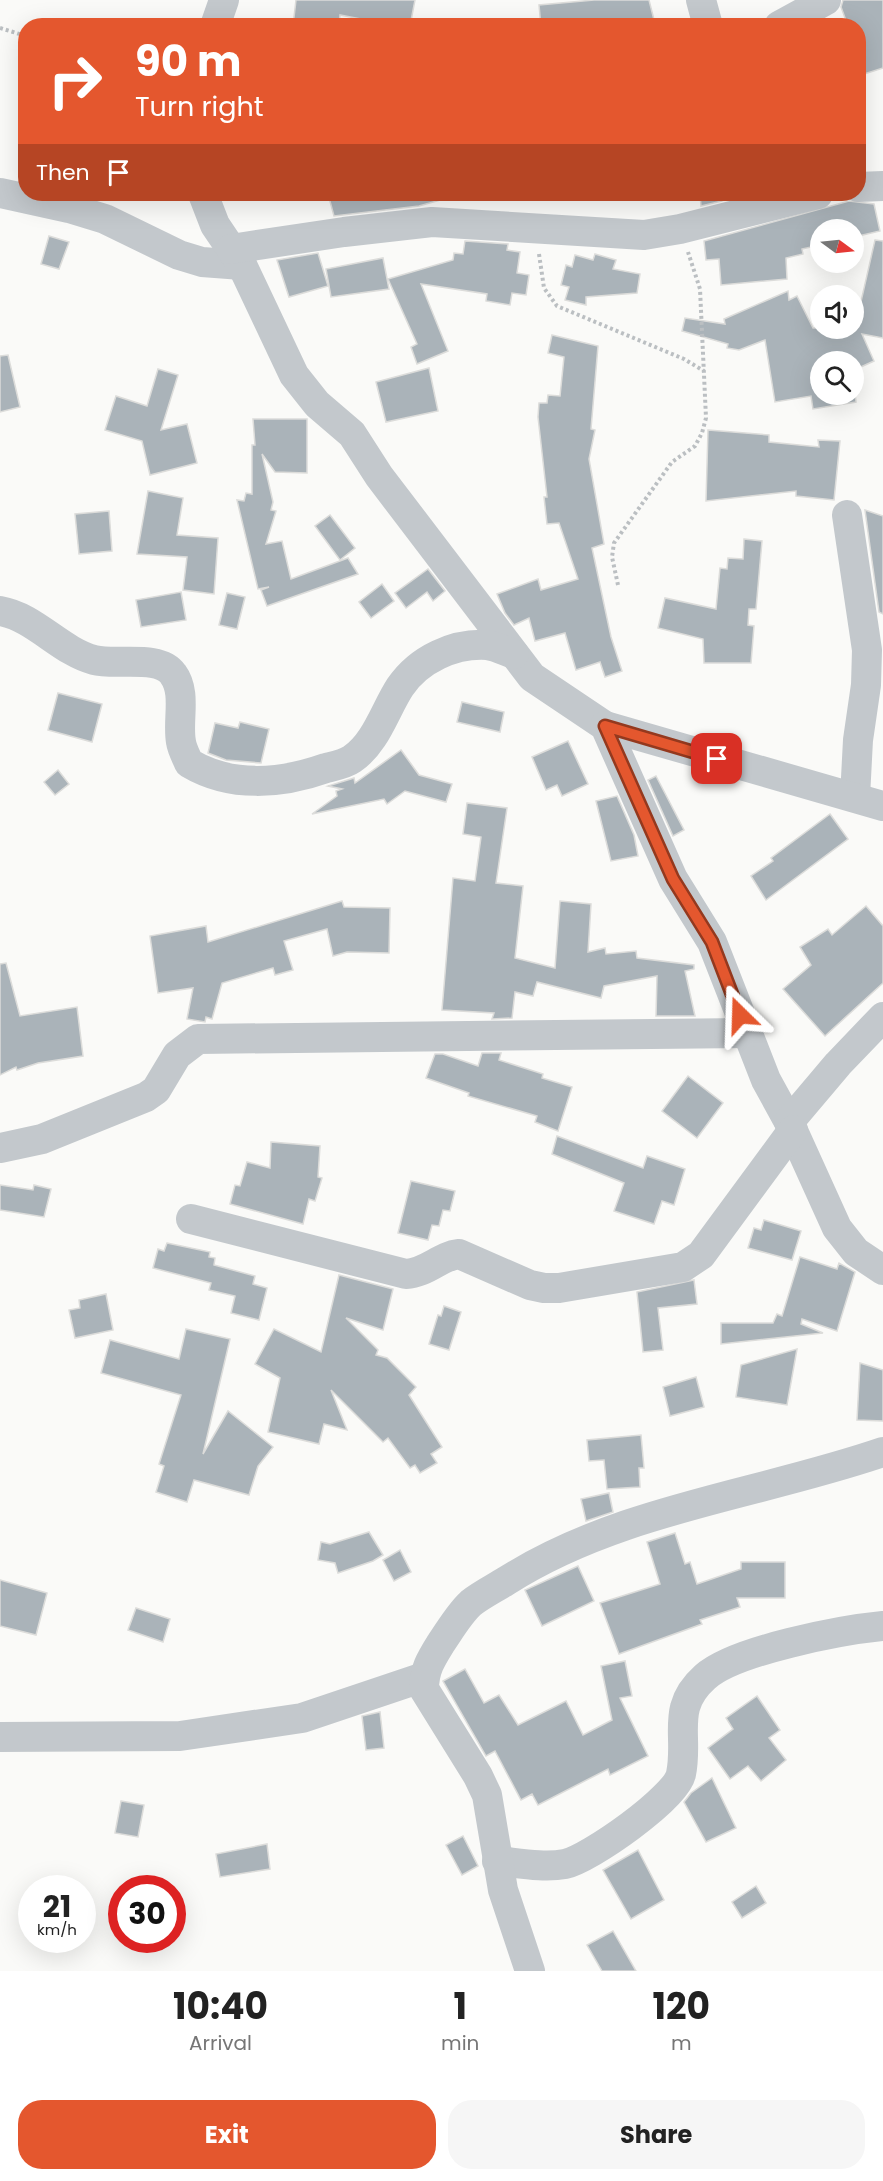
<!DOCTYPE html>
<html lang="en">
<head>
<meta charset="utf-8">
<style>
	body { margin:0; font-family:Poppins,sans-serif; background:#f6f6f6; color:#222; height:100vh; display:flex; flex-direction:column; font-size:22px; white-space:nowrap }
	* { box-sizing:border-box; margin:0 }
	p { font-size:20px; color:#767676 }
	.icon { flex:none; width:33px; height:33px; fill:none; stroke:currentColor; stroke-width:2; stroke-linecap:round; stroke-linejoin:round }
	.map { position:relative; height:1971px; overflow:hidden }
	.side { display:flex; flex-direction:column; background:#fff; flex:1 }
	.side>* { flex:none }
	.hud { position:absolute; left:18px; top:18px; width:848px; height:183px; border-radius:24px; box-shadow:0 6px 24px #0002; background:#e4572e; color:#fff; overflow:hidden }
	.needle { width:39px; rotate:105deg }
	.controls { position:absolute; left:810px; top:219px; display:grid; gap:12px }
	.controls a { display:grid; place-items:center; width:54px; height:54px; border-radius:50%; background:#fff; box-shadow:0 6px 24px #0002; font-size:30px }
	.speed { position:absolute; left:18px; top:1875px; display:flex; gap:12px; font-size:30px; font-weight:700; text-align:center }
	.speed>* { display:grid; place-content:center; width:78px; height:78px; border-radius:50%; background:#fff; box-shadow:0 6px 24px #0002; line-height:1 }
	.speed small { font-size:15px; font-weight:400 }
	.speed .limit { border:9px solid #d22; background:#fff; color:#111 }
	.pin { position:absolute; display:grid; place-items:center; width:51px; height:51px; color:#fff; margin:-26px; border-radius:12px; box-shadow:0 3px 9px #0006 }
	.me { position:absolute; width:66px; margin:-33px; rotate:338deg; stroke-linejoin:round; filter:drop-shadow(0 0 4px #0008) }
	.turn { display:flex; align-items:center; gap:21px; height:126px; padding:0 18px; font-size:27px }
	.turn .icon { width:78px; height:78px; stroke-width:2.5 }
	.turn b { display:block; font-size:42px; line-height:51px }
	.then { display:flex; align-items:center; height:57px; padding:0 18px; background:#0003; gap:12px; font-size:22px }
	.eta { display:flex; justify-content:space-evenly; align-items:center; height:102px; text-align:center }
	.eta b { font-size:36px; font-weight:700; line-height:42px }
	.action { display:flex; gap:12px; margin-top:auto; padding:12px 18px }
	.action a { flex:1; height:69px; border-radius:24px; background:#e4572e; color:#fff; font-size:24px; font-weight:700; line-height:69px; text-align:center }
	.action a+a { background:#f6f6f6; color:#222 }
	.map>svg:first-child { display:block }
	.building { fill:#aab3b9; stroke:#dcdcda; stroke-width:1.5 }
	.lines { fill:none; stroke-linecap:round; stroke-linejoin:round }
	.path { stroke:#bbbfc2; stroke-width:4; stroke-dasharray:3 3; stroke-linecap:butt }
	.minor { stroke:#c3c8cc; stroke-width:30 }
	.route-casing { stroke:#94391e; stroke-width:15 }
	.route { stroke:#e4572e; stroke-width:10 }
</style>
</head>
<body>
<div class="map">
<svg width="883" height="1971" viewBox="0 0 883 1971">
	<rect width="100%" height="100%" fill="#fafaf8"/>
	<g class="building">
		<polygon points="296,0 415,0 410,26 396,26 340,15 339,24 333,23 333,26 293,26"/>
		<polygon points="594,0 649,0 654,20 647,21 648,26 541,26 539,5"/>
		<polygon points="843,0 883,0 883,68 858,76 858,26 848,26 841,7"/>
		<polygon points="328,194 443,194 444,199 419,206 334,216"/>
		<polygon points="700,194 723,194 722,201 701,206"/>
		<polygon points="849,201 874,204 880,231 854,237 854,230 820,230 820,245 802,249 803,254 786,258 787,279 721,285 719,259 706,260 704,241"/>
		<polygon points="49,236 69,242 59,269 41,264"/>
		<polygon points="875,240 883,241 883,338 862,334 874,361 854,370 854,362 820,362 820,394 854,394 854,383 856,402 813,409 811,396 775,402 765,340 739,350 727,348 728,344 682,331 685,318 725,324 724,319 788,291 789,300 797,296 813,328 855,328"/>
		<polygon points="465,241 508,244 507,250 520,252 517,273 529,275 526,295 512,293 510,305 486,301 487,294 421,284 448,351 417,364 411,347 417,344 388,279 453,260 454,253 463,254"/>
		<polygon points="318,253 328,286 289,297 277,260"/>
		<polygon points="595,254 616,260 613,269 640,274 637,293 586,297 586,305 565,300 569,287 561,285 566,265 572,267 575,255 593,260"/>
		<polygon points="383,258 389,289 331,297 326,269"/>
		<polygon points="552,335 598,346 591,429 595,430 589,459 604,544 592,548 611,637 622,671 605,677 600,662 576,670 565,633 535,641 529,618 514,625 505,613 497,594 538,579 541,590 578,579 559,523 547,524 544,497 547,497 538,417 539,403 547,403 548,395 560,396 564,357 548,353"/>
		<polygon points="8,355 20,407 0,412 0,356"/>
		<polygon points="429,368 438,411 386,422 376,382"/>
		<polygon points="158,369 178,375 161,430 187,424 197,463 150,475 142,441 105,430 116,396 147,406"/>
		<polygon points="253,419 307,419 307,473 275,472 262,454 273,502 271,510 276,511 266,544 282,541 291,579 348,558 358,574 267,606 261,590 269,587 258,589 237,500 244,501 246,493 252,494 252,445 255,445"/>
		<polygon points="708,430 769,435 769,442 819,447 818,440 840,441 834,500 796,496 796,491 706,501"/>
		<polygon points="148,491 183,498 177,535 218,538 214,594 183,590 187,557 137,554"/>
		<polygon points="865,510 883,516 883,614 879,612"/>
		<polygon points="109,511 112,551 79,554 75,514"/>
		<polygon points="330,515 355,548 340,560 315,526"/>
		<polygon points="744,539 762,541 756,609 749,609 748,625 754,626 751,663 704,663 703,639 658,628 665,598 716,609 720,568 727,569 728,558 743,559"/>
		<polygon points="428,569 445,591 433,601 427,592 406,608 395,593"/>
		<polygon points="382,584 394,601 371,618 359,602"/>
		<polygon points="181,592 186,620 141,627 136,600"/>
		<polygon points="227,593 245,597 237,629 219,625"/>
		<polygon points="58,693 102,704 92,742 48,730"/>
		<polygon points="462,702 504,712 500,732 457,722"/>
		<polygon points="240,722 269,729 261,763 226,760 208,753 215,723 238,728"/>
		<polygon points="568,741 588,784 562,796 557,785 546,790 532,757"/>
		<polygon points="401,750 419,775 452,784 446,802 405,791 387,804 384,799 312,814 337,796 336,791 342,789 328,786 354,778 355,783"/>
		<polygon points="58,770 69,784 55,795 44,782"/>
		<polygon points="656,776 684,830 673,836 648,780"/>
		<polygon points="617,796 634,835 638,856 611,861 596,801"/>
		<polygon points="467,803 507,808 496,883 523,886 515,958 555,968 560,901 591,904 588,952 605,948 606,954 636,951 637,958 694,965 694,969 685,971 695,1016 656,1016 657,976 604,986 601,998 537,982 533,996 515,992 512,1018 492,1019 494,1013 442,1010 453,878 475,881 481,837 463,834"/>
		<polygon points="830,814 848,839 766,900 751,876 773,861 771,858"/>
		<polygon points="342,901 344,907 390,908 389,953 347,952 333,956 327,929 284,941 293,970 275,975 273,968 222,983 212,1019 206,1017 205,1022 187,1019 193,988 158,993 150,936 206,926 208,942"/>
		<polygon points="866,906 883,926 883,983 825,1036 783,989 811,965 800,947 828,929 832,935"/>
		<polygon points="6,963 20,1016 77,1007 83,1056 38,1063 17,1070 16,1067 0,1075 0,964"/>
		<polygon points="482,1053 501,1053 499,1060 543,1074 542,1078 572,1087 558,1131 535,1122 537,1116 468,1096 469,1093 426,1078 435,1054 443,1054 478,1066"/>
		<polygon points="688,1076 723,1103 697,1138 662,1111"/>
		<polygon points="557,1136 643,1168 647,1156 685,1169 674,1205 662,1201 654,1224 614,1211 624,1183 552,1154"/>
		<polygon points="271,1142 320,1146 318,1177 322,1178 315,1201 309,1199 303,1224 230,1204 235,1185 240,1186 247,1162 270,1168"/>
		<polygon points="411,1181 455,1191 450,1211 443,1210 439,1226 432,1225 428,1240 398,1233"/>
		<polygon points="0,1185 33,1190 34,1185 51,1189 44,1217 0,1210"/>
		<polygon points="764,1220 801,1231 792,1260 748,1248 754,1228 761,1230"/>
		<polygon points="167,1243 210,1252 209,1257 215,1258 214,1265 255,1276 253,1284 267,1288 259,1320 231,1313 235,1296 209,1290 211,1283 153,1268 158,1249 164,1251"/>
		<polygon points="800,1257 837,1269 839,1263 855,1272 837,1331 802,1319 801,1324 823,1333 721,1344 721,1323 773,1323 777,1314 782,1316"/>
		<polygon points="339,1275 393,1289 383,1330 346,1318 378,1350 376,1355 387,1358 416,1387 409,1395 442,1447 431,1454 437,1463 420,1473 415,1465 410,1468 388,1438 383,1442 331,1390 347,1430 324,1424 319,1444 268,1432 280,1378 255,1364 274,1329 321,1352"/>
		<polygon points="694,1280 697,1304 658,1308 663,1350 643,1352 637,1292"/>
		<polygon points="106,1294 113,1330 75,1338 69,1310 80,1308 79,1300"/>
		<polygon points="444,1306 461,1312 449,1350 429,1344 438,1315 441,1316"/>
		<polygon points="186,1329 230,1339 203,1454 228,1411 273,1447 258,1466 249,1495 194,1480 187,1502 156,1492 164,1466 159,1464 181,1395 101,1373 110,1340 179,1359"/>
		<polygon points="797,1349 787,1405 736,1397 741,1365"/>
		<polygon points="860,1363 883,1370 883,1421 857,1420"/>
		<polygon points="696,1377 704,1407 670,1416 663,1387"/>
		<polygon points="641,1435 644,1468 639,1468 640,1487 607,1489 604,1460 589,1461 587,1440"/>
		<polygon points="609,1493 613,1512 586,1521 581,1499"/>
		<polygon points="369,1532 383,1555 373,1561 338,1573 335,1563 318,1560 321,1542 330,1544"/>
		<polygon points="675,1533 685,1564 690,1562 697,1584 741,1569 741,1562 785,1562 785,1598 737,1598 740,1607 700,1620 702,1624 619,1654 600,1603 660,1584 647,1542"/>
		<polygon points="400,1550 411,1572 394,1581 383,1560"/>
		<polygon points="578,1566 594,1601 542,1626 525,1590"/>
		<polygon points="0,1580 47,1593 36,1635 0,1626"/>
		<polygon points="136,1608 170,1619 163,1642 128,1630"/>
		<polygon points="625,1661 632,1696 620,1698 648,1756 610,1775 608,1769 538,1805 532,1794 521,1800 495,1751 486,1756 443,1681 465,1669 484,1703 499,1695 518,1725 566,1701 583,1735 612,1720 601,1666"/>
		<polygon points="757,1696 780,1730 769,1738 786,1760 761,1781 748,1766 730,1779 708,1748 733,1729 726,1718"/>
		<polygon points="380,1712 384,1748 366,1750 362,1716"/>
		<polygon points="712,1778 736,1828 706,1842 684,1802 691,1793"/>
		<polygon points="121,1801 144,1805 138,1837 115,1833"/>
		<polygon points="463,1836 478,1866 462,1875 446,1845"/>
		<polygon points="267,1844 270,1869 220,1877 216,1854"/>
		<polygon points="638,1850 664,1900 631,1919 603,1870"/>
		<polygon points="756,1886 766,1903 742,1918 732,1902"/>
		<polygon points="613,1931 636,1971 602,1971 587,1945"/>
	</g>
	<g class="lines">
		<g class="path">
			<polyline points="0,28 26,36"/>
			<polyline points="539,254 544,288 557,306 684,359 704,371"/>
			<polyline points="618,585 612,557 614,543 672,462 695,446 702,433 706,418 700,289 688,252"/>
		</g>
		<g class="minor">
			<polyline points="701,0 708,26"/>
			<polyline points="215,26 224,0"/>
			<polyline points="779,26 826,0"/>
			<polyline points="858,187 883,186"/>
			<polyline points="0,193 69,208 105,219 179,255 202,262 242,265"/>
			<polyline points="203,194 215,225 242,265 294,375 317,404 352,434 379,476 532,677 605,726 673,879 712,942 766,1080 789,1122 837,1228 856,1252 883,1270"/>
			<polyline points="231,249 344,232 432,222 644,235 680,229 818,194"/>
			<polyline points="847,515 867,650 866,685 858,740 855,797"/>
			<path d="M 0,611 C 35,617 60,651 94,660 C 116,666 159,654 173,674 C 187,693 177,720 181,742 C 182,749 186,756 189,763 C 231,788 281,784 326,768 C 334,766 345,764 352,759 C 376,743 385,710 400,687 C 419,659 454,643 487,645 C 496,646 505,651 514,654"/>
			<polyline points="605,726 883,806"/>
			<polyline points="789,1122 838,1064 883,1017"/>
			<polyline points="0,1148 42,1139 146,1097 156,1090 177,1055 198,1039 747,1033"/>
			<path d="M 191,1219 L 406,1274 C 427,1273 440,1256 459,1254 L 530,1285 L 544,1288 L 559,1288 L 683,1267 L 701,1255 L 793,1130"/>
			<polyline points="0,1737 180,1736 302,1718 424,1677"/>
			<path d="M 497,1861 C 518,1863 544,1868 565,1864 C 589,1859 676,1798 681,1774 C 689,1736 670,1708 705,1677 C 735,1650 842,1630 883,1626"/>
			<path d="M 530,1971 L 503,1890 L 487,1795 L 478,1776 L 424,1689 C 424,1670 431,1659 441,1643 C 450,1630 459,1614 471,1603 C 481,1595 495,1588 506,1581 C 619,1509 758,1495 883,1452"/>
		</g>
	</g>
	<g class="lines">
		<g class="route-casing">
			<polyline id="route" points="717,759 605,726 673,879 712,942 740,1015"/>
		</g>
		<use href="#route" class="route"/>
	</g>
</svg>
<div class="controls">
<a><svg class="needle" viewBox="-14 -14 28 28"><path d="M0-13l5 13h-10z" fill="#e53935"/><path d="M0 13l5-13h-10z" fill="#767676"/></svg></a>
<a><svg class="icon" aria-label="sound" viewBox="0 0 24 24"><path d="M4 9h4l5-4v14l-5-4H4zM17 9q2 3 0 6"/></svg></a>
<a><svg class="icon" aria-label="search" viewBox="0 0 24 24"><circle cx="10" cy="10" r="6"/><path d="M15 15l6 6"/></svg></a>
</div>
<div class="speed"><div>21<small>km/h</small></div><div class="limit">30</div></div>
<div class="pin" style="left:717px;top:759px;background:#d93025"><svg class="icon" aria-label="arrive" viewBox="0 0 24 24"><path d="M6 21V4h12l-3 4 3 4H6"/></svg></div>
<svg class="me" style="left:740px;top:1015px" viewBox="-20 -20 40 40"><path d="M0-17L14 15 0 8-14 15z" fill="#e4572e" stroke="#fff" stroke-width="4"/></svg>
<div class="hud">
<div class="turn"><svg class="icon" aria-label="right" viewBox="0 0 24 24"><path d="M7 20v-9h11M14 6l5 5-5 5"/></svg><div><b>90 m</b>Turn right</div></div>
<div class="then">Then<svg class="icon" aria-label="arrive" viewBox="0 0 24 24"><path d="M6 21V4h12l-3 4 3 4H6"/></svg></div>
</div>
</div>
<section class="side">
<div class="eta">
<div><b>10:40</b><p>Arrival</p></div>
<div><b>1</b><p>min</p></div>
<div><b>120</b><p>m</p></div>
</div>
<div class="action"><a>Exit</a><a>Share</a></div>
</section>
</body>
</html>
